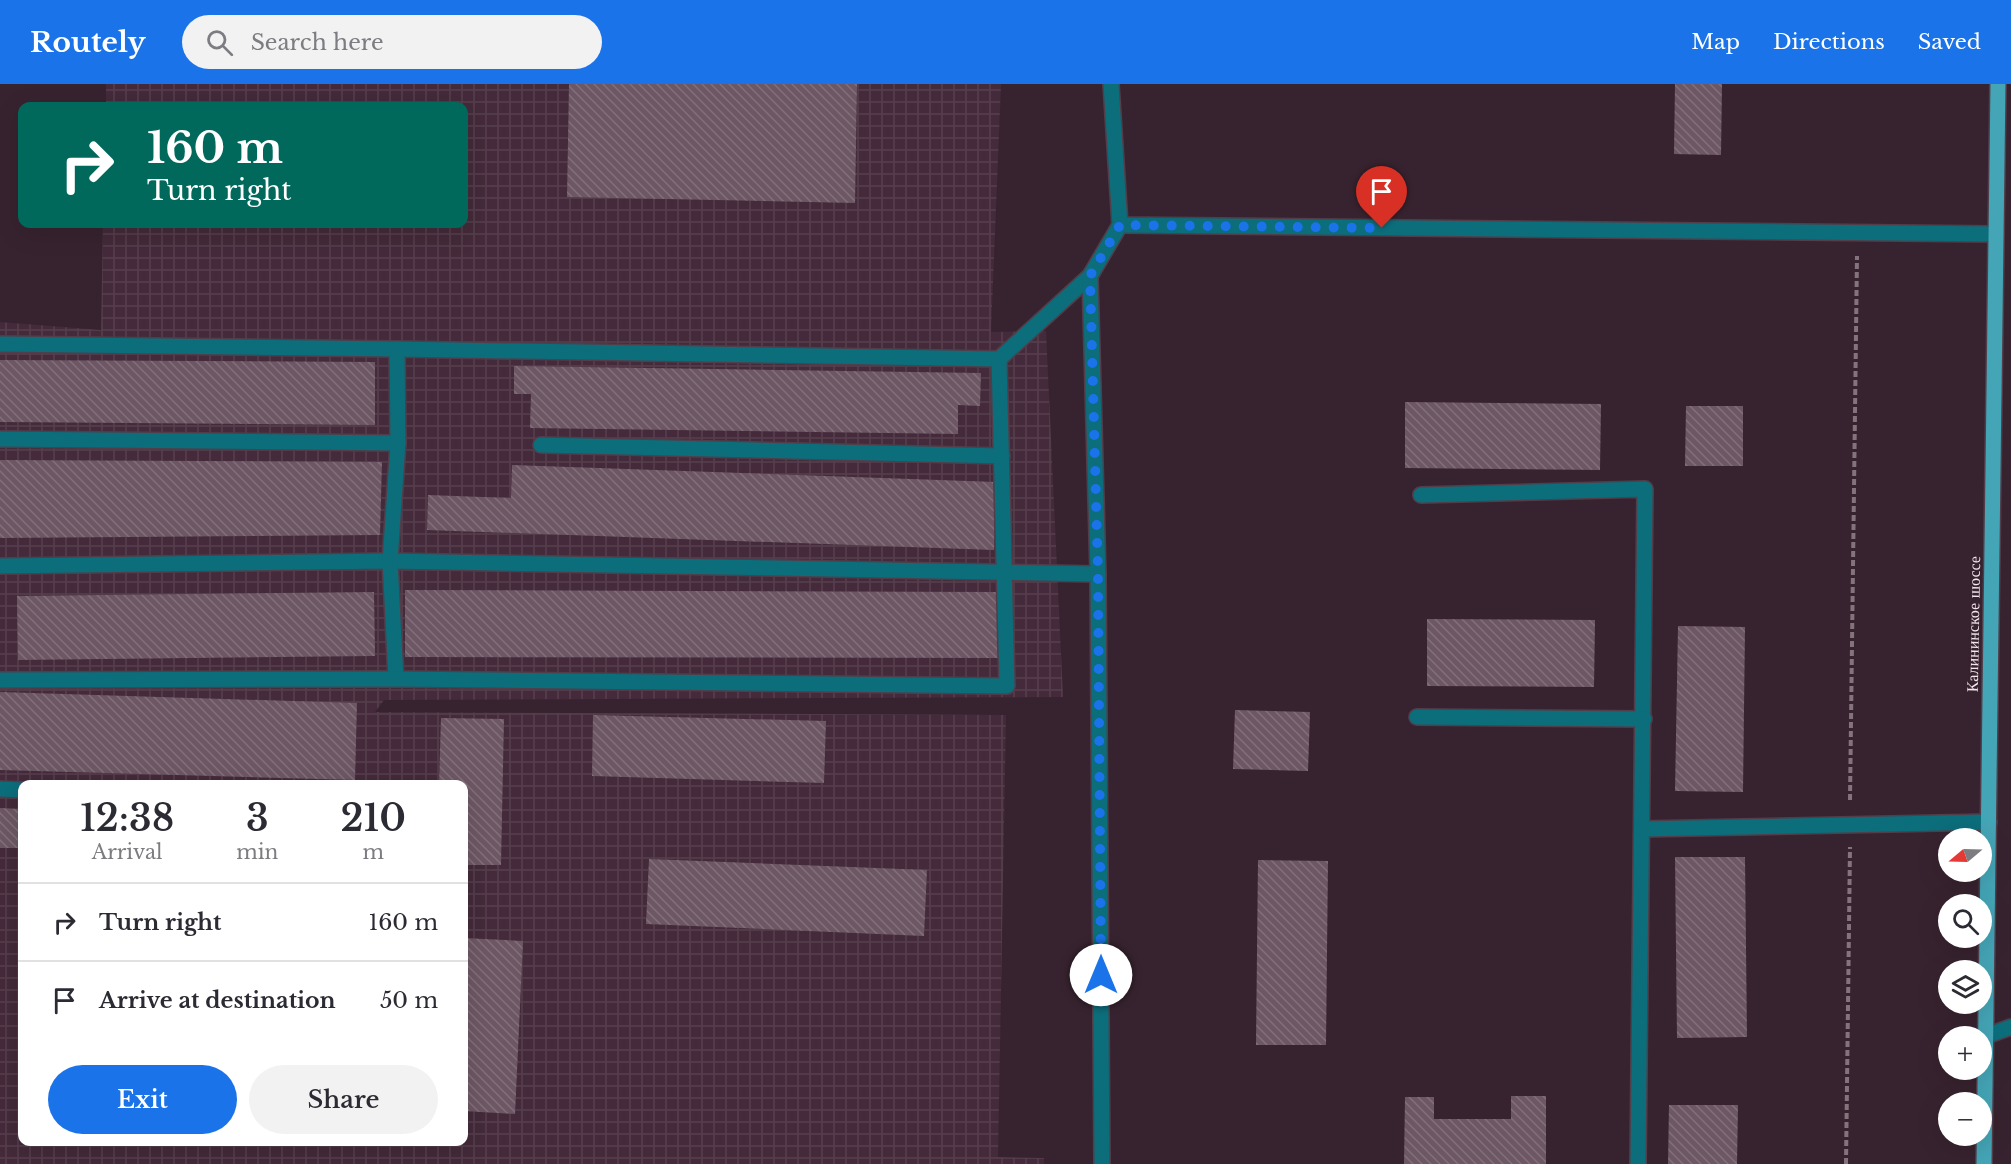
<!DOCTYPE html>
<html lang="en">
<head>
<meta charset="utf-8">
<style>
	body { margin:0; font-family:"Libre Baskerville",serif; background:#f2f2f3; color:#2b2b33; height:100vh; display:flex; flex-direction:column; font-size:22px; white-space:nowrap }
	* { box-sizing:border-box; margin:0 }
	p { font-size:20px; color:#7c7c81 }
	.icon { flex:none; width:33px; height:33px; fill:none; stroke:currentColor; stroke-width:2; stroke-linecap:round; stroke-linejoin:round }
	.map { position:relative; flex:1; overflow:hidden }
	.drawer { position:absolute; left:18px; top:696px; width:450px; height:366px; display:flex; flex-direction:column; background:#fff; border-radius:12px; box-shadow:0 6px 24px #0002 }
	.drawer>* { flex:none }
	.top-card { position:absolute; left:18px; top:18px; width:450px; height:126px; border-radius:12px; box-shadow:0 6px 24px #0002; background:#00695c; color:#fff; overflow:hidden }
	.needle { width:39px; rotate:251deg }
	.fabs { position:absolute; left:1938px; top:744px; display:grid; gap:12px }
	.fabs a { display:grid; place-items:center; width:54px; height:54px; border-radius:50%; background:#fff; box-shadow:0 6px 24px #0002; font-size:30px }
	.pin { position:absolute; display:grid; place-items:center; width:51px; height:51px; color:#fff; margin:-62px -26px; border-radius:50% 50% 50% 0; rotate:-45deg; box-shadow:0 0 6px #0007 }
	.pin .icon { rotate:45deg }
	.me { position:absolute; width:66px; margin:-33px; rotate:0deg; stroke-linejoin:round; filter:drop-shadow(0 0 4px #0008) }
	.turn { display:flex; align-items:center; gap:21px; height:126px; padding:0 30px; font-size:27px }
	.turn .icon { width:78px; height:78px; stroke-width:2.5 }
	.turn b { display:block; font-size:42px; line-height:51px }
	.eta { display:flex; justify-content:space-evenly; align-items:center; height:102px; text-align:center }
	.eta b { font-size:36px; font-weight:600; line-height:42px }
	.primary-button { display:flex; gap:12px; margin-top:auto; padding:12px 30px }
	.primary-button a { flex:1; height:69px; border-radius:36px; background:#1a73e8; color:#fff; font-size:24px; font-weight:600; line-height:69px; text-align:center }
	.primary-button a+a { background:#f2f2f3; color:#2b2b33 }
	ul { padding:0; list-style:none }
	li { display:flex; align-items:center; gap:18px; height:78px; padding:0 30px; border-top:2px solid #e1e1e2 }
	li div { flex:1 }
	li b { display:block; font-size:22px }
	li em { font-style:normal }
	header { display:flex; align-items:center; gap:36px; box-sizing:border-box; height:84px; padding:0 30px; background:#1a73e8; color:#fff }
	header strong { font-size:28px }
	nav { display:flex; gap:33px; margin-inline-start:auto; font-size:21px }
	.search { width:420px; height:54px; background:#f2f2f3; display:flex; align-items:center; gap:15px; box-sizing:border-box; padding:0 21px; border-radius:33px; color:#7c7c81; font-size:22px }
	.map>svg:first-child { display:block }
	.industrial { fill:url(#industrial-grid); fill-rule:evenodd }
	.building { fill:url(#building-back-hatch) }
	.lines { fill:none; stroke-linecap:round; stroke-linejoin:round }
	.minor-casing { stroke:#513e4a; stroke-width:18 }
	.major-casing { stroke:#513e4a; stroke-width:18 }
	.path { stroke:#84737d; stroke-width:4; stroke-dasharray:6 3; stroke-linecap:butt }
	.minor { stroke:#0c6d7b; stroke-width:15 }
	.major { stroke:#44a5b6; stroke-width:15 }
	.route { stroke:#1a73e8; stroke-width:10; stroke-dasharray:0 18 }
	.labels { text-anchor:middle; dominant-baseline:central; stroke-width:5; stroke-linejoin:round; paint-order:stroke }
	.street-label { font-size:16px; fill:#f3e6ed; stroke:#37232f }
</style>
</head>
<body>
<header>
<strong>Routely</strong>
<div class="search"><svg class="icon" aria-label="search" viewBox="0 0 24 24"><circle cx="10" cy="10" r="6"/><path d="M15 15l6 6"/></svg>Search here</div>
<nav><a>Map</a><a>Directions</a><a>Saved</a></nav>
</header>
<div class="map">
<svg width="2011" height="1080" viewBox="0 0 2011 1080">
	<defs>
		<pattern id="industrial-grid" width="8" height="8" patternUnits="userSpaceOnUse" patternTransform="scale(1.5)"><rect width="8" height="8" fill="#442a3a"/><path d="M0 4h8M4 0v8" fill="none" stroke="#563f4d"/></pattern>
		<pattern id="building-back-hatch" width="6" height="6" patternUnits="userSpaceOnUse" patternTransform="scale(1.5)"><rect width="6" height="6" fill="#6d5764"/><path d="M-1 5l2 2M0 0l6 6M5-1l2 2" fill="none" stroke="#826f7a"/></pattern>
	</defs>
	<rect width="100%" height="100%" fill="#37232f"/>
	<path class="industrial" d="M 106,0 L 1001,0 L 991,248 L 1046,247 L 1063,613 L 384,616 L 375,628 L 1006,631 L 998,1073 L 1044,1074 L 1044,1080 L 0,1080 L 0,238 L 101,246 L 103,140 L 464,140 L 464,22 L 106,22 ZM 22,700 L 464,700 L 464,1058 L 22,1058 Z"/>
	<g class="building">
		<polygon points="569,0 857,0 855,119 567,113"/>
		<polygon points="1675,0 1722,0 1721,71 1674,70"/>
		<polygon points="0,276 375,278 375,341 0,338"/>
		<polygon points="514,282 981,289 980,322 958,321 958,350 530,344 531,310 514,310"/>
		<polygon points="1405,318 1601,320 1600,386 1405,384"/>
		<polygon points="1686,322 1743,322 1743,382 1685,382"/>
		<polygon points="0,376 382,378 380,451 0,454"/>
		<polygon points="512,381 996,398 994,466 427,446 428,411 511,414"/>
		<polygon points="405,506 998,508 998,574 405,573"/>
		<polygon points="374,508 375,572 18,576 17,512"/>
		<polygon points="1427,535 1595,536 1594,603 1427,602"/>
		<polygon points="1678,542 1745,543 1743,708 1675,707"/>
		<polygon points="0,608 357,619 355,696 0,686"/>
		<polygon points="1235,626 1310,628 1308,687 1233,685"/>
		<polygon points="593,631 826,637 824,699 592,692"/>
		<polygon points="441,634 504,635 501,781 464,781 464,700 439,700"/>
		<polygon points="0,724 22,725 22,764 0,764"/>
		<polygon points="1675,773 1745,773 1747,953 1677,954"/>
		<polygon points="649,775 927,786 924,852 646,840"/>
		<polygon points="1258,776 1328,777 1326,961 1256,961"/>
		<polygon points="464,854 523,857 515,1030 464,1027"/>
		<polygon points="1511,1012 1546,1012 1546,1080 1404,1080 1405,1013 1434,1013 1434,1035 1511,1035"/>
		<polygon points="1669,1021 1738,1021 1737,1080 1668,1080"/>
	</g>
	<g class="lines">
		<g class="minor-casing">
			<g id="minor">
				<polyline points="1111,0 1120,141 1996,150"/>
				<polyline points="0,260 397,265"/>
				<polyline points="0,355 398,359"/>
				<polyline points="541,361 1002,372"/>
				<polyline points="1421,411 1645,405 1638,1080"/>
				<polyline points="0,482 390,477 1098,490"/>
				<polyline points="396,595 390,477 398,359 397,265 999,275 1090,192"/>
				<polyline points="0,596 396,595 1007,602 999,275"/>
				<polyline points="1417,633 1644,635"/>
				<polyline points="0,705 22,706"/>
				<polyline points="1642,745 1989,738"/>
				<polyline points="1986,952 2011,943"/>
				<polyline points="1102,1080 1098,490 1090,192 1120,141"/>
			</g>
		</g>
		<g class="major-casing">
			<polyline id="major" points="1984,1080 1998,0"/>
		</g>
		<g class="path">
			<polyline points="1850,716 1857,172"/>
			<polyline points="1846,1080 1850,763"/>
		</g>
		<use href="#minor" class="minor"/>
		<use href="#major" class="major"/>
	</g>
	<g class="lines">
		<polyline class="route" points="1101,891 1098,490 1090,192 1120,141 1382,144"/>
	</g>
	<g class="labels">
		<g class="street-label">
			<text transform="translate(1973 540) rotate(-89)">Калининское шоссе</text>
		</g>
	</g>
</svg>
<div class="fabs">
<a><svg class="needle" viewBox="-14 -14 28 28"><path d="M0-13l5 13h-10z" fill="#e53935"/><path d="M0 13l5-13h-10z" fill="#7c7c81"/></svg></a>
<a><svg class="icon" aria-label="search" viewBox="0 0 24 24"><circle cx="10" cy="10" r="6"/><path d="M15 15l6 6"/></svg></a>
<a><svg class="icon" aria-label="layers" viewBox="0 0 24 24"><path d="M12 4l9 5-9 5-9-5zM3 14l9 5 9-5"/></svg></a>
<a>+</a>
<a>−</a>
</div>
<div class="pin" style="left:1382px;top:144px;background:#d93025"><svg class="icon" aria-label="arrive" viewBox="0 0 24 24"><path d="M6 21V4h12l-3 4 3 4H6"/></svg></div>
<svg class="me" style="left:1101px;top:891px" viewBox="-20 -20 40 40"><circle r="19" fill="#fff"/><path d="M0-13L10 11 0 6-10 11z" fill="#1a73e8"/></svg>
<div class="top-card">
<div class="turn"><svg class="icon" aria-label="right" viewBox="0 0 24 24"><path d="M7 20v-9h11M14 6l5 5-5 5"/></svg><div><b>160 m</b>Turn right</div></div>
</div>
<section class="drawer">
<div class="eta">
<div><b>12:38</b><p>Arrival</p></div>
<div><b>3</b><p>min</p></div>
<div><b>210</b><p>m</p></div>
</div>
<ul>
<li><svg class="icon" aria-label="right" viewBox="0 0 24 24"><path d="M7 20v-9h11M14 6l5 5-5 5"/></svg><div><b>Turn right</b></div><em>160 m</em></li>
<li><svg class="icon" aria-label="arrive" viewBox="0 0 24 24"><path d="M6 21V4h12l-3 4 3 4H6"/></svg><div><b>Arrive at destination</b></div><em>50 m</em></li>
</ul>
<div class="primary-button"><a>Exit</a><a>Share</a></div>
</section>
</div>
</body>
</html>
